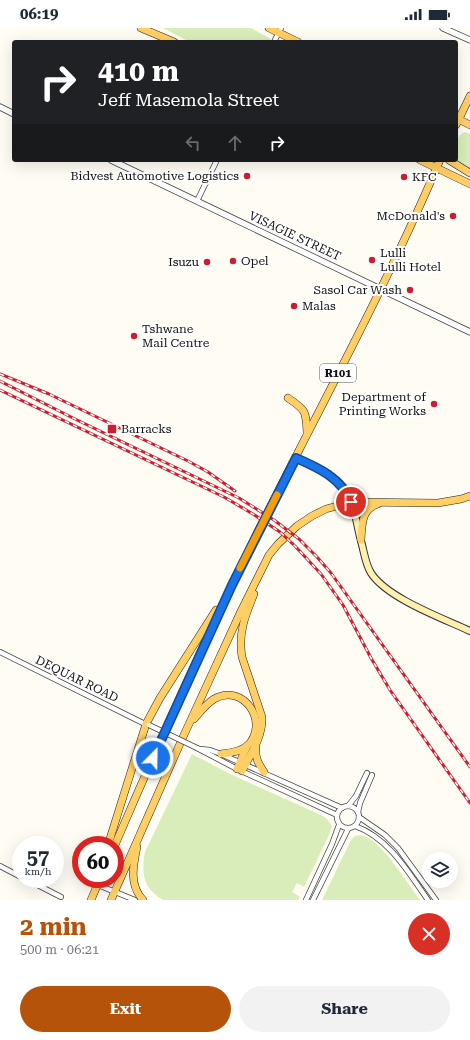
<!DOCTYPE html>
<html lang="en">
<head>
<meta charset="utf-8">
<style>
	body { margin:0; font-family:"Roboto Serif",serif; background:#f2f2f3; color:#1f2937; height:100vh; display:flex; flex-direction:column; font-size:15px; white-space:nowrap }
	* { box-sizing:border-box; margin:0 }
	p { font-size:13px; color:#747a83 }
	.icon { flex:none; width:22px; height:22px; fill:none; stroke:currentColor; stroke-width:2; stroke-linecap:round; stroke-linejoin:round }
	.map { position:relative; height:872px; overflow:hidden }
	.panel { display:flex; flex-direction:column; background:#fff; flex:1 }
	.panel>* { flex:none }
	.banner { position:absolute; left:12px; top:12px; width:446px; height:122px; border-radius:4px; box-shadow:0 4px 16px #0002; background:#202124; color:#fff; overflow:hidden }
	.buttons { position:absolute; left:422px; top:824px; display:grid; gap:8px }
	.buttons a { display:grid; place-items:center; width:36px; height:36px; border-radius:50%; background:#fff; box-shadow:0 4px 16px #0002; font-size:20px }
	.speed { position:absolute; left:12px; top:808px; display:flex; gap:8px; font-size:20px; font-weight:700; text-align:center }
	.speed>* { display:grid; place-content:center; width:52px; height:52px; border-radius:50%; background:#fff; box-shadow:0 4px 16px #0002; line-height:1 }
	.speed small { font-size:10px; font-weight:400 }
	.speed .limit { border:6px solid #d22; background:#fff; color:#111 }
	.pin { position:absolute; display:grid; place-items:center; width:34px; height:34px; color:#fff; margin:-17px; border:2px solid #fff; border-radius:50%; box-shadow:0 1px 4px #0007 }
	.me { position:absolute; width:44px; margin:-22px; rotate:23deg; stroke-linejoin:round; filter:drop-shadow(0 0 3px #0008) }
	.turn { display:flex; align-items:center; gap:14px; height:84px; padding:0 20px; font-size:18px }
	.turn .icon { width:52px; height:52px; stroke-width:2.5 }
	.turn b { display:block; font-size:28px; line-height:34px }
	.lanes { display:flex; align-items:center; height:38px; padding:0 20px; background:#0003; justify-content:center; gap:20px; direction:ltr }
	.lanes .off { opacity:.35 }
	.round { display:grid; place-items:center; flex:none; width:42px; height:42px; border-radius:21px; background:#f2f2f3 }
	.head { display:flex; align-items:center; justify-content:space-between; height:68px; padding:0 20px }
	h1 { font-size:24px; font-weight:700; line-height:30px; color:#b45309 }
	.cta { display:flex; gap:8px; margin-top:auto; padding:8px 20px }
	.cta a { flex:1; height:46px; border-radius:24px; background:#b45309; color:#fff; font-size:16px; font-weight:700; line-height:46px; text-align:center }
	.cta a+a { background:#f2f2f3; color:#1f2937 }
	.status { display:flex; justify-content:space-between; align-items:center; height:28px; padding:0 20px; background:#fff; direction:ltr }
	.status svg { height:11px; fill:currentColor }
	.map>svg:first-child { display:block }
	.green { fill:#d8edba }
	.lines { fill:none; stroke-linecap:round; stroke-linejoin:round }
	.minor-casing { stroke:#444; stroke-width:6 }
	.tertiary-casing { stroke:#444; stroke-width:7 }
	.secondary-casing { stroke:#333; stroke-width:8 }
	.primary-casing { stroke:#222; stroke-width:8 }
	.minor { stroke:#fff; stroke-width:4.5 }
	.tertiary { stroke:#fff; stroke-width:5.5 }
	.secondary { stroke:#fff0af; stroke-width:6 }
	.primary { stroke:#ffce64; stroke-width:7 }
	.rail-casing { stroke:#cc1e33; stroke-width:3 }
	.rail { stroke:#fff; stroke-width:1.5; stroke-dasharray:4.5; stroke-linecap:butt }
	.minor-bridge-casing { stroke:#444; stroke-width:6; stroke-linecap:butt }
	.minor-bridge { stroke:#fff; stroke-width:4.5 }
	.route-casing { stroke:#114b97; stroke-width:10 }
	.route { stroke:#1a73e8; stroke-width:7 }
	.slow { stroke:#f59e0b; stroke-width:7 }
	.poi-dot { fill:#cc1e33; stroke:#fff; stroke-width:1.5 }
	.labels { text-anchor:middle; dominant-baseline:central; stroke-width:4; stroke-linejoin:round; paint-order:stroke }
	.shield { fill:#fff; stroke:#585858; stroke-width:1 }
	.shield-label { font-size:11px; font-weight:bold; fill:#111 }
	.poi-label { font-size:12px; fill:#111; stroke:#fff; text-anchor:start }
	.street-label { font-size:12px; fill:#111; stroke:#fff }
</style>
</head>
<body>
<div class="status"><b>06:19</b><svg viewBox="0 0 49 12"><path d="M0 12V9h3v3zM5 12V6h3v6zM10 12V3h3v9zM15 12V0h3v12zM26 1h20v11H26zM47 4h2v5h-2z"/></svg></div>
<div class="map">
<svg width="470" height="872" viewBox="0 0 470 872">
	<rect width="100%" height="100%" fill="#fffcf4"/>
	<g class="green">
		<polygon points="163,0 251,0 271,11 269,14 190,14"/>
		<path d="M 465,104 L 470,106 L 470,141 L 456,132 C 456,122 454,108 465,104 Z"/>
		<path d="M 192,726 L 228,745 L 321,787 L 327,791 L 332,798 L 330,805 L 304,859 L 297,855 L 292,864 L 300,869 L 298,872 L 163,872 C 143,860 141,846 145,824 Z"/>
		<path d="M 361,807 C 381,811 407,855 420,872 L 322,872 L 351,812 L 355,808 Z"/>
	</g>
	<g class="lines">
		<g class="minor-casing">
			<g id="minor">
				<polyline points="274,14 281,0"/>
				<polyline points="197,173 217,132"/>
				<polyline points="0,624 147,697"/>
				<polyline points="197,720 237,741 337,787"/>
				<polyline points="200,721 210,722 221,726 342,780"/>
				<circle cx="348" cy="789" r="11"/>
				<polyline points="348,778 356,768 367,745"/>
				<polyline points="358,784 360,775 372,747"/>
				<polyline points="359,789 385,807 398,820 436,872"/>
				<path d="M 355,798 C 389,810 408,844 428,872"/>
				<polyline points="0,838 21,849"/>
				<polyline points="26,851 61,869"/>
				<polyline points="98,857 135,872"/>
				<polyline points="306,872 332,816 339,797"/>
				<polyline points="313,872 348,801"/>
			</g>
		</g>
		<g class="tertiary-casing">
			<g id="tertiary">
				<polyline points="443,0 470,12"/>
				<polyline points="0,79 14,86"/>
				<polyline points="111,132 470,304"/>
			</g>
		</g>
		<g class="secondary-casing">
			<path id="secondary" d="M 296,430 C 315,438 337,447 348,466 C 355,479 357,498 361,513 C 364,523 365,535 371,545 C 387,570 442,590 470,603"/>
		</g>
		<g class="primary-casing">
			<g id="primary">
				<polyline points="141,0 174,14"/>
				<polyline points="269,0 298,14"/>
				<polyline points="456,90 470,97"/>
				<polyline points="456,97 470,68"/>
				<polyline points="420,132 470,156"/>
				<polyline points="449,132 470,145"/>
				<path d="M 288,370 C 306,382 306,383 307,405"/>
				<path d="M 361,512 C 362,498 361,481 378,476"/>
				<path d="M 194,691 C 200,684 206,676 214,671 C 243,654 271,695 247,718 C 240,724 229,725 221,726"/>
				<path d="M 256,719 C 255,730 258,735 264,744"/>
				<polyline points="237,741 247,718"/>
				<path d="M 242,743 C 251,726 263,708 262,689 L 242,629 C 238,605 245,588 254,566"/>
				<polyline points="108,817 146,696 160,670 216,582"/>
				<path d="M 115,817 C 160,712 207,607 257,505 C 319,381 386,259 440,132"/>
				<path d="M 137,819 C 133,838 129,857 143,872"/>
				<polyline points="91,872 100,851"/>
				<polyline points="111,872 183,709 242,581 269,527 278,516 297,498 312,488 326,481 351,474 438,475 461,471 470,468"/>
			</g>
		</g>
		<use href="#minor" class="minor"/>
		<use href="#tertiary" class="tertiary"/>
		<use href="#secondary" class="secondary"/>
		<use href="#primary" class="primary"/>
		<g class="rail-casing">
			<g id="rail">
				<polyline points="0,346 49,366 188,433 208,444 235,463"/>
				<polyline points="0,353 75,391 239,470 274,492 299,511 317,529 331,545 470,739"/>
				<polyline points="0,362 224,469 253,486 280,504 295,518 321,546 343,577 371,630 390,662 470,775"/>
			</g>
		</g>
		<use href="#rail" class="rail"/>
		<g class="minor-bridge-casing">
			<polyline id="minor-bridge" points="149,697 197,720"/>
		</g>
		<use href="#minor-bridge" class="minor-bridge"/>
	</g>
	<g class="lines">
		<g class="route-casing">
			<path id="route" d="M 153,730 L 232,557 L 296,430 C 319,440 341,450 351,474"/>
		</g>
		<use href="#route" class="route"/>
		<polyline class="slow" points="240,540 277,467"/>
	</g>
	<g class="poi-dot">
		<circle cx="247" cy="148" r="4"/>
		<circle cx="404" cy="149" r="4"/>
		<circle cx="453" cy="188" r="4"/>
		<circle cx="372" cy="232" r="4"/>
		<circle cx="233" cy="233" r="4"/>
		<circle cx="207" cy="234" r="4"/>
		<circle cx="410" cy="262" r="4"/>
		<circle cx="294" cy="278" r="4"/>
		<circle cx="134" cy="308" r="4"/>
		<circle cx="434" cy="376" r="4"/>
		<rect x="107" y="396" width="10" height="10" rx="2"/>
	</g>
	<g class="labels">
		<rect class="shield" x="320" y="336" width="36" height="18" rx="3"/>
		<g class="shield-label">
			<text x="338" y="345">R101</text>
		</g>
		<g class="poi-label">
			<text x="239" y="148" text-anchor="end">Bidvest Automotive Logistics</text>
			<text x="412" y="149">KFC</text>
			<text x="445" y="188" text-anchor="end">McDonald's</text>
			<text x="380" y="225">Lulli<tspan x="380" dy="14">Lulli Hotel</tspan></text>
			<text x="241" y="233">Opel</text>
			<text x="199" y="234" text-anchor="end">Isuzu</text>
			<text x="402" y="262" text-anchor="end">Sasol Car Wash</text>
			<text x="302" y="278">Malas</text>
			<text x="142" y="301">Tshwane<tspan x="142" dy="14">Mail Centre</tspan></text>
			<text x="426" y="369" text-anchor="end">Department of<tspan x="426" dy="14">Printing Works</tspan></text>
			<text x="121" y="401">Barracks</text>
		</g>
		<g class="street-label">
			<text transform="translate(295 208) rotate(25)">VISAGIE STREET</text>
			<text transform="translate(77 651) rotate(26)">DEQUAR ROAD</text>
		</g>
	</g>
</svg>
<div class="buttons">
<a><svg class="icon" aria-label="layers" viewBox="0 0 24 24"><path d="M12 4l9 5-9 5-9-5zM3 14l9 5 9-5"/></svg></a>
</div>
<div class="speed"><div>57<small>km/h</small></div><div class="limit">60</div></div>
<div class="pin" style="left:351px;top:474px;background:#d93025"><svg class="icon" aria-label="arrive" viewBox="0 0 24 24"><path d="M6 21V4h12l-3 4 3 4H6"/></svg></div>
<svg class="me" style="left:153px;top:730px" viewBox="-20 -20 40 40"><circle r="17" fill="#1a73e8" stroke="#fff" stroke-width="3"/><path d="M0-11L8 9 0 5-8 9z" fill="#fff"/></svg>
<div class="banner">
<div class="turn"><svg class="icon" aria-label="right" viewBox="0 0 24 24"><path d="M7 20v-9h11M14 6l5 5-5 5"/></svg><div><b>410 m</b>Jeff Masemola Street</div></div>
<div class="lanes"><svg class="icon off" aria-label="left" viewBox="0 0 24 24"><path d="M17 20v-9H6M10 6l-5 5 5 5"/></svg><svg class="icon off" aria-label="ahead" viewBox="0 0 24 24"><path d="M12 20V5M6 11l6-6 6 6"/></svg><svg class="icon" aria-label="right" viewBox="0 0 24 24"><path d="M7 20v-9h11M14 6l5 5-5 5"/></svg></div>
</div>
</div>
<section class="panel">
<div class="head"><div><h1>2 min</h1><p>500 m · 06:21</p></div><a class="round" style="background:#d93025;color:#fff"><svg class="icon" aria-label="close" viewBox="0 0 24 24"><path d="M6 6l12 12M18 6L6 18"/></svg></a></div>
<div class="cta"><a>Exit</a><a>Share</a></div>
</section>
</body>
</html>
